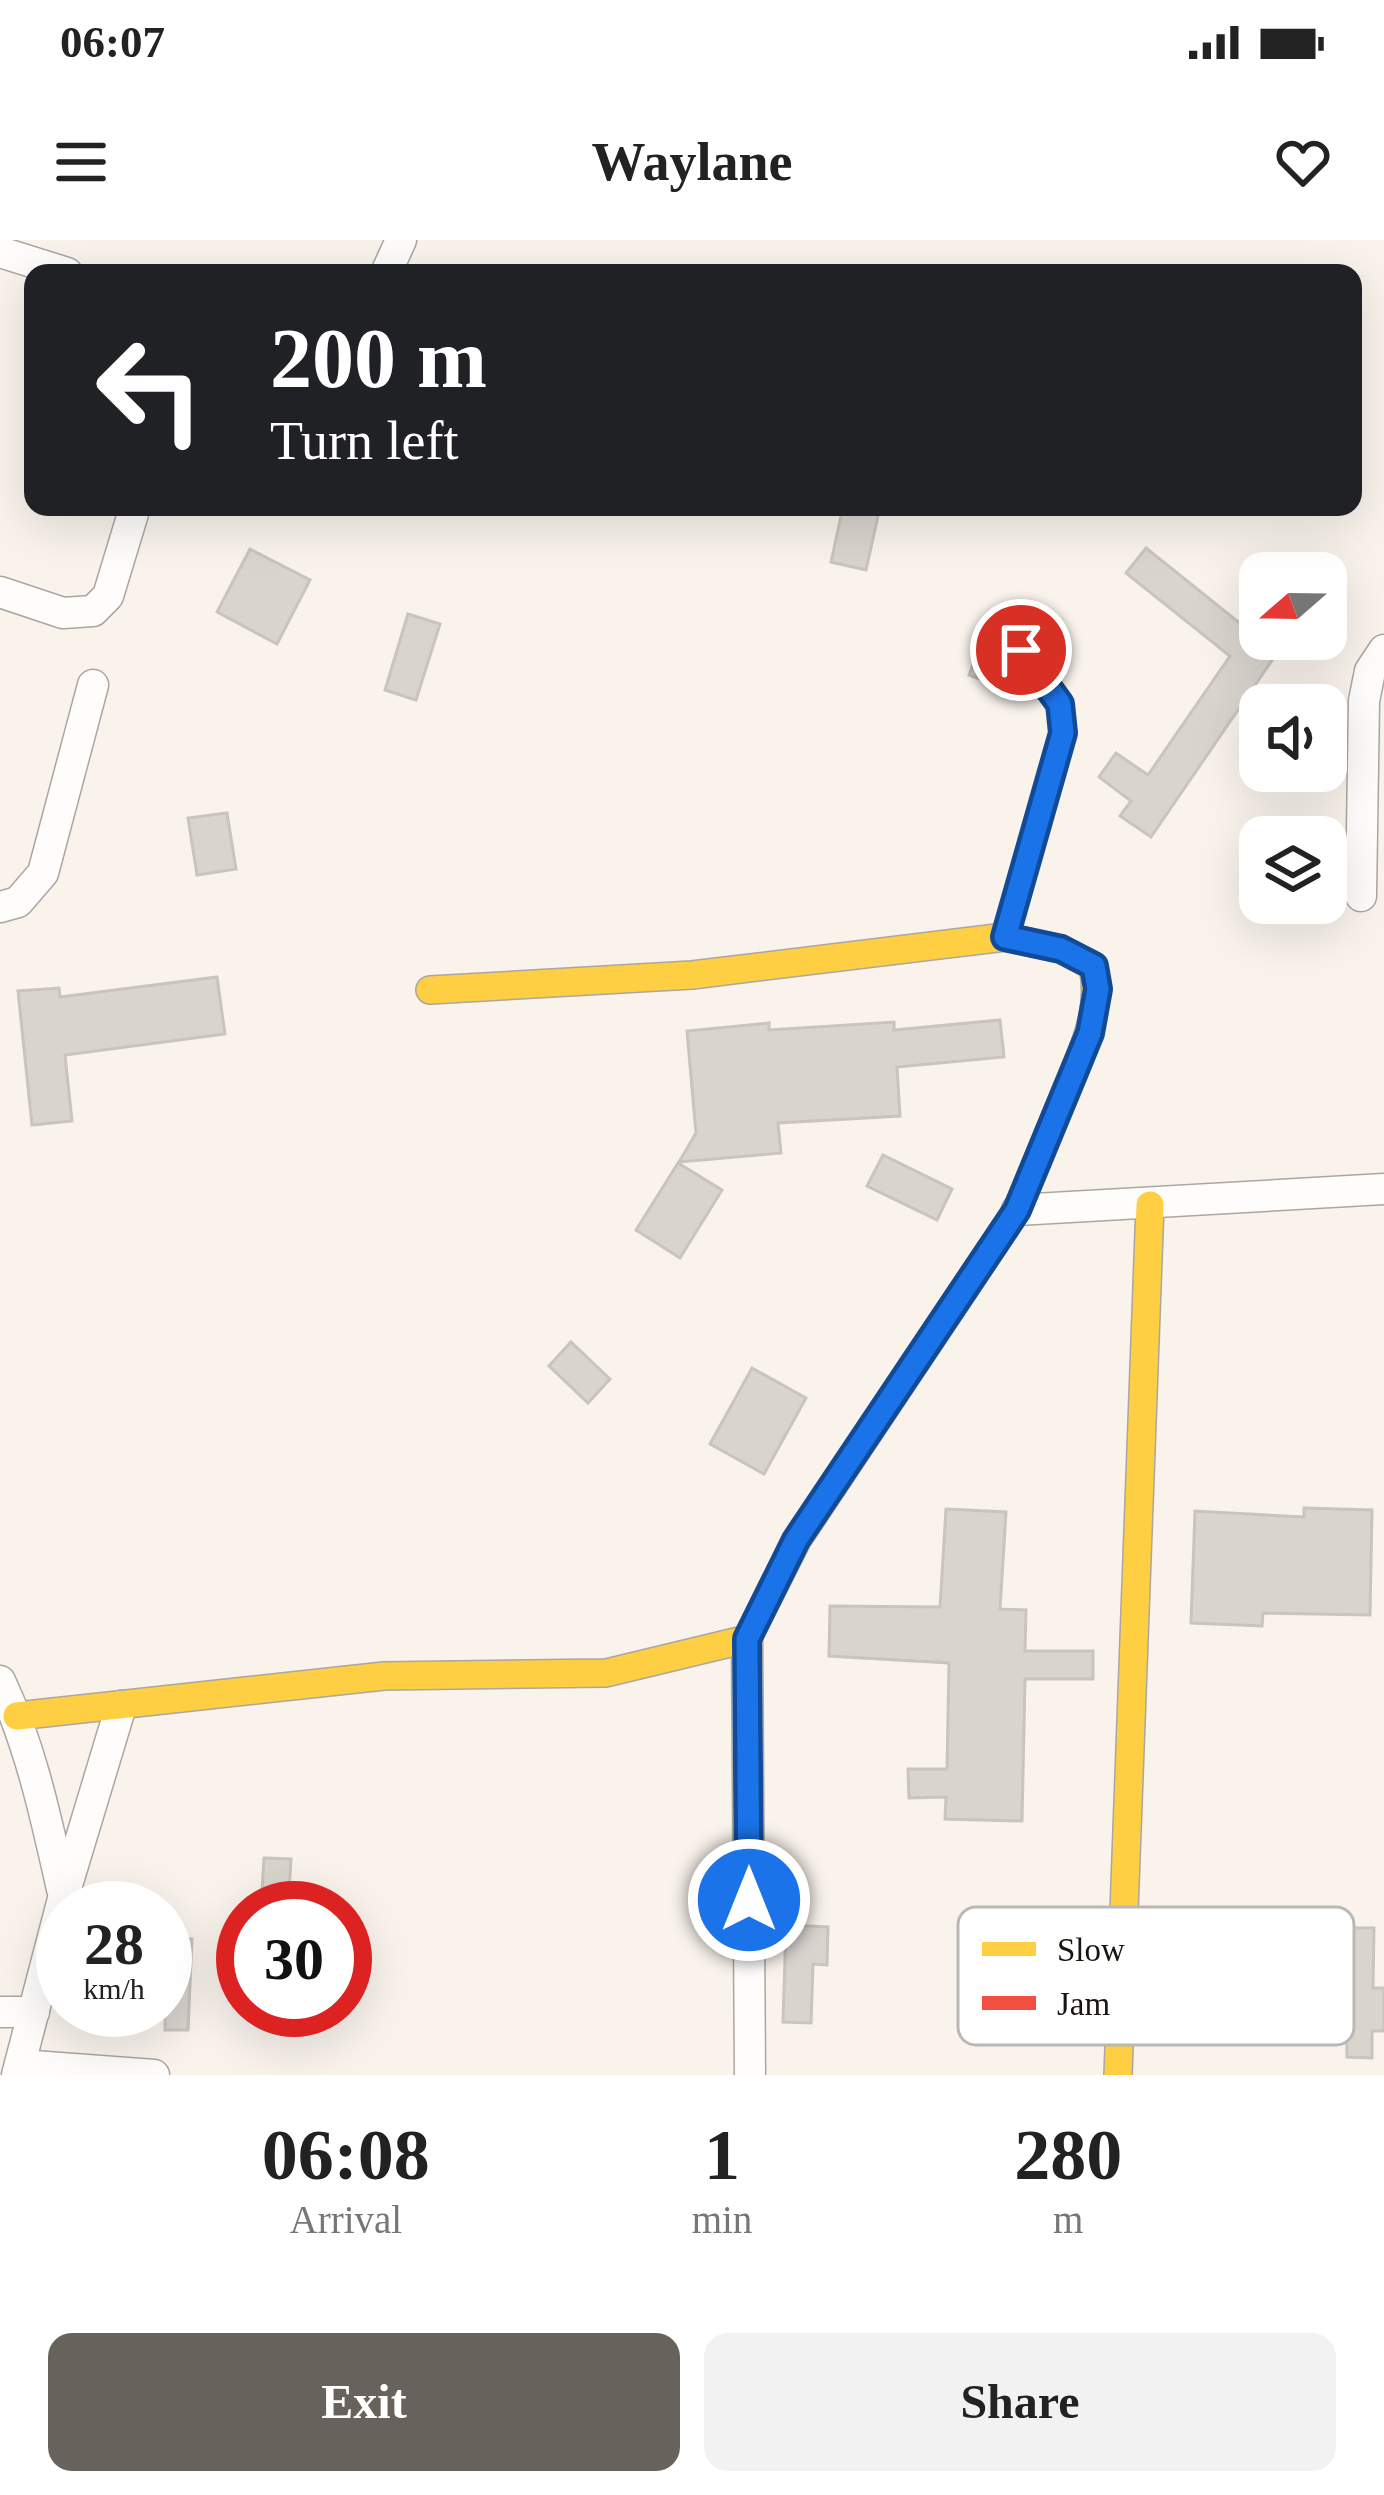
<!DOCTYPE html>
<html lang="en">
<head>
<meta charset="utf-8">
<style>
	body { margin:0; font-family:"Times New Roman",serif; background:#f2f2f2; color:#222; height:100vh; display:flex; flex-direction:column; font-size:45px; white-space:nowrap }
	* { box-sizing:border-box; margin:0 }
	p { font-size:39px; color:#767676 }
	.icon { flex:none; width:66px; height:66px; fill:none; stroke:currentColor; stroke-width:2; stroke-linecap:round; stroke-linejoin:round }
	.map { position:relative; height:1835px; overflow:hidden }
	.panel { display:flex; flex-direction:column; background:#fff; flex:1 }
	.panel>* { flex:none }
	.guide { position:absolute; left:24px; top:24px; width:1338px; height:252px; border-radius:24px; box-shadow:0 12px 48px #0002; background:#202124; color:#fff; overflow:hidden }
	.needle { width:78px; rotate:250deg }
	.tools { position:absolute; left:1239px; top:312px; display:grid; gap:24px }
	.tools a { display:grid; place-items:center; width:108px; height:108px; border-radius:24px; background:#fff; box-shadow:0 12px 48px #0002; font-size:60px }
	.speed { position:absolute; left:36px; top:1641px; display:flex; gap:24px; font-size:60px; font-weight:700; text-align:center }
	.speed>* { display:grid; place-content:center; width:156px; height:156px; border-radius:50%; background:#fff; box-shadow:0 12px 48px #0002; line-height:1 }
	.speed small { font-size:30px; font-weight:400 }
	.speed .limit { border:18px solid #d22; background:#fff; color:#111 }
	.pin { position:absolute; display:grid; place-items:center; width:102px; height:102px; color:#fff; margin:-51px; border:6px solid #fff; border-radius:50%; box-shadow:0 3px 12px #0007 }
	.me { position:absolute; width:132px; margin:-66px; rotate:0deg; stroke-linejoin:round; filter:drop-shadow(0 0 9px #0008) }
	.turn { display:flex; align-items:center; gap:42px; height:252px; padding:0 48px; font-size:54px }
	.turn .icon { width:156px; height:156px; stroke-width:2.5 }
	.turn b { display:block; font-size:84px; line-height:102px }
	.eta { display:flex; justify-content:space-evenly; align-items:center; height:204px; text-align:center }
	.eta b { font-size:72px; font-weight:600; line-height:84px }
	.button { display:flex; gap:24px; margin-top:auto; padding:24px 48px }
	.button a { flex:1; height:138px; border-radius:24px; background:#67625c; color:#fff; font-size:48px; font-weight:600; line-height:138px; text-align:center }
	.button a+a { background:#f2f2f2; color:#222 }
	.status { display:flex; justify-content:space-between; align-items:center; height:84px; padding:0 60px; background:#fff; direction:ltr }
	.status svg { height:33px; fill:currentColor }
	header { display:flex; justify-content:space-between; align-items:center; height:156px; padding:0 48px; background:#fff; font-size:54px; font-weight:600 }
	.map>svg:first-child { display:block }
	.building { fill:#d9d4ce; stroke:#c9c4bd; stroke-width:3 }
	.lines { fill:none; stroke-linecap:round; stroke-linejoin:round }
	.lane-casing { stroke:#aba6a1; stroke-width:18 }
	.street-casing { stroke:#aba6a1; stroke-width:33 }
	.slow-casing { stroke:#aba6a1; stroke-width:30 }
	.jam-casing { stroke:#aba6a1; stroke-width:30 }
	.lane { stroke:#fefdfc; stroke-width:15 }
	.street { stroke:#fefdfc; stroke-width:30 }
	.slow { stroke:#ffcf43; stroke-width:27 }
	.jam { stroke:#f24e42; stroke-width:27 }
	.route-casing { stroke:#114b97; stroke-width:30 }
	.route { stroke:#1a73e8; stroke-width:21 }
	.key { fill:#fff; stroke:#bab8b7; stroke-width:3 }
	.key-label { font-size:33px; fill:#19140f }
</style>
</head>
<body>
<div class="status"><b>06:07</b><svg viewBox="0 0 49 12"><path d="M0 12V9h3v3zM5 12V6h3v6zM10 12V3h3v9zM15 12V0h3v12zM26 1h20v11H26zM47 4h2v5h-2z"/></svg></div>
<header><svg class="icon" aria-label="menu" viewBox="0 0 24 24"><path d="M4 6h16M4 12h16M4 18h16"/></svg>Waylane<svg class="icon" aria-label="heart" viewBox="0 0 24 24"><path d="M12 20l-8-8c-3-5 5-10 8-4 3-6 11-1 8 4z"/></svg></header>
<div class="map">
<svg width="1384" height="1835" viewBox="0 0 1384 1835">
	<rect width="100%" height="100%" fill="#f9f3ec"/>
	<g class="building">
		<polygon points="843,267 880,267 866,330 831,322"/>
		<polygon points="1146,308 1277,413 1151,597 1120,576 1131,561 1099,537 1116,513 1148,535 1230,416 1126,333"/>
		<polygon points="250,309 310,340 277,404 217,372"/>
		<polygon points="408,374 440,384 416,460 385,450"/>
		<polygon points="979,409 1016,426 1007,449 969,435"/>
		<polygon points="227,573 236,629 197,635 188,578"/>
		<polygon points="217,737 225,794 65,815 72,881 32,885 18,751 59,748 60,757"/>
		<polygon points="1000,780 1004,817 897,827 900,876 778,883 781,913 679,922 696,893 687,791 769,783 769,790 894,782 894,790"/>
		<polygon points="883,915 952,949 937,980 867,946"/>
		<polygon points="678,923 722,950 680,1018 636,990"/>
		<polygon points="571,1102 610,1139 588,1163 549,1126"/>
		<polygon points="752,1128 806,1158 764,1234 710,1204"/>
		<polygon points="1304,1268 1372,1270 1370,1375 1263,1373 1262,1386 1191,1383 1195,1271 1304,1277"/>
		<polygon points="946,1269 1006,1272 1000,1369 1026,1370 1025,1411 1093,1411 1093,1439 1025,1439 1022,1581 945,1579 946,1557 909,1558 908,1529 947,1529 949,1423 829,1416 830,1366 940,1367"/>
		<polygon points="264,1618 291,1619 288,1668 261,1668"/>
		<polygon points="786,1685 828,1687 827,1725 813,1724 811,1783 783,1782"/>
		<polygon points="1344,1688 1374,1688 1373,1748 1384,1748 1384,1791 1372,1791 1372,1818 1347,1817"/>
		<polygon points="165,1698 192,1699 188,1790 165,1790"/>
	</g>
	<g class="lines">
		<g class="lane-casing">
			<polyline id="lane" points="998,383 1060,464 1063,493 1006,694"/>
		</g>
		<g class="street-casing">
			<g id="street">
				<polyline points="0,12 67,33"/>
				<polyline points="386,33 401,0"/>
				<polyline points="0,352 63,373 93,371 108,356 135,267"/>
				<polyline points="1361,656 1364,461 1370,431 1384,410"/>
				<polyline points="0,667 18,662 43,633 93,445"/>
				<polyline points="1017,970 1384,949"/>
				<polyline points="747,1399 750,1835"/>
				<path d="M 0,1441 C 31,1507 46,1578 62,1649"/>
				<polyline points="0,1772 34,1772"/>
				<polyline points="20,1825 154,1835"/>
				<polyline points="17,1835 64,1655 121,1466"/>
			</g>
		</g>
		<g class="slow-casing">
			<g id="slow">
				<path d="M 430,750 L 692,735 L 1005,697 L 1061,709 L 1093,726 C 1103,772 1082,812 1065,854"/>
				<polyline points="17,1476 384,1436 606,1433 747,1399 797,1300 833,1246"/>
				<polyline points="1118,1835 1150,965"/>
			</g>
		</g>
		<g class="jam-casing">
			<polyline id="jam" points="833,1246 1017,970 1065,854"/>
		</g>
		<use href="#lane" class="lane"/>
		<use href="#street" class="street"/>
		<use href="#slow" class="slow"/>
		<use href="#jam" class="jam"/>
	</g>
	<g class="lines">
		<g class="route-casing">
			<polyline id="route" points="749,1660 747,1399 796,1300 1017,970 1090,793 1098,749 1094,726 1061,709 1005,697 1063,493 1060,464 1021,410"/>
		</g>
		<use href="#route" class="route"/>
	</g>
	<rect x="958" y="1667" width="396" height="138" rx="18" class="key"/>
	<rect x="982" y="1702" width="54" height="14" fill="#ffcf43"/>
	<rect x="982" y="1756" width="54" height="14" fill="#f24e42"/>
	<g class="key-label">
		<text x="1057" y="1721">Slow</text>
		<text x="1057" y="1775">Jam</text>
	</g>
</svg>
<div class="tools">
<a><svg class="needle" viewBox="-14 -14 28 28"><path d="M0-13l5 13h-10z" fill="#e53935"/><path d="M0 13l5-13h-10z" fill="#767676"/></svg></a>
<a><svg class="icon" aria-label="sound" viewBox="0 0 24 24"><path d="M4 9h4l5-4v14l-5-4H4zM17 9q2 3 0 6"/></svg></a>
<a><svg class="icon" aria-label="layers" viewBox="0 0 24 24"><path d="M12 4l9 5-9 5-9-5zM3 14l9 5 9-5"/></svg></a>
</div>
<div class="speed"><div>28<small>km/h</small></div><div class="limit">30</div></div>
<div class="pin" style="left:1021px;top:410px;background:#d93025"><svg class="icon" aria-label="arrive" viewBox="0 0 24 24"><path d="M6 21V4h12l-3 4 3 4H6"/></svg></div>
<svg class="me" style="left:749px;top:1660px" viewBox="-20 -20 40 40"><circle r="17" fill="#1a73e8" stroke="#fff" stroke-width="3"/><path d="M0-11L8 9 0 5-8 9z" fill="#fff"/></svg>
<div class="guide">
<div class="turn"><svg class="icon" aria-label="left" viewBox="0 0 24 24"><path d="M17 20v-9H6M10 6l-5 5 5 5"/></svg><div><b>200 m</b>Turn left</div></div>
</div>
</div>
<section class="panel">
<div class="eta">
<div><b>06:08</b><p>Arrival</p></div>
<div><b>1</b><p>min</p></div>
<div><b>280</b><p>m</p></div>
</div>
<div class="button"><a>Exit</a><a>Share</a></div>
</section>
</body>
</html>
